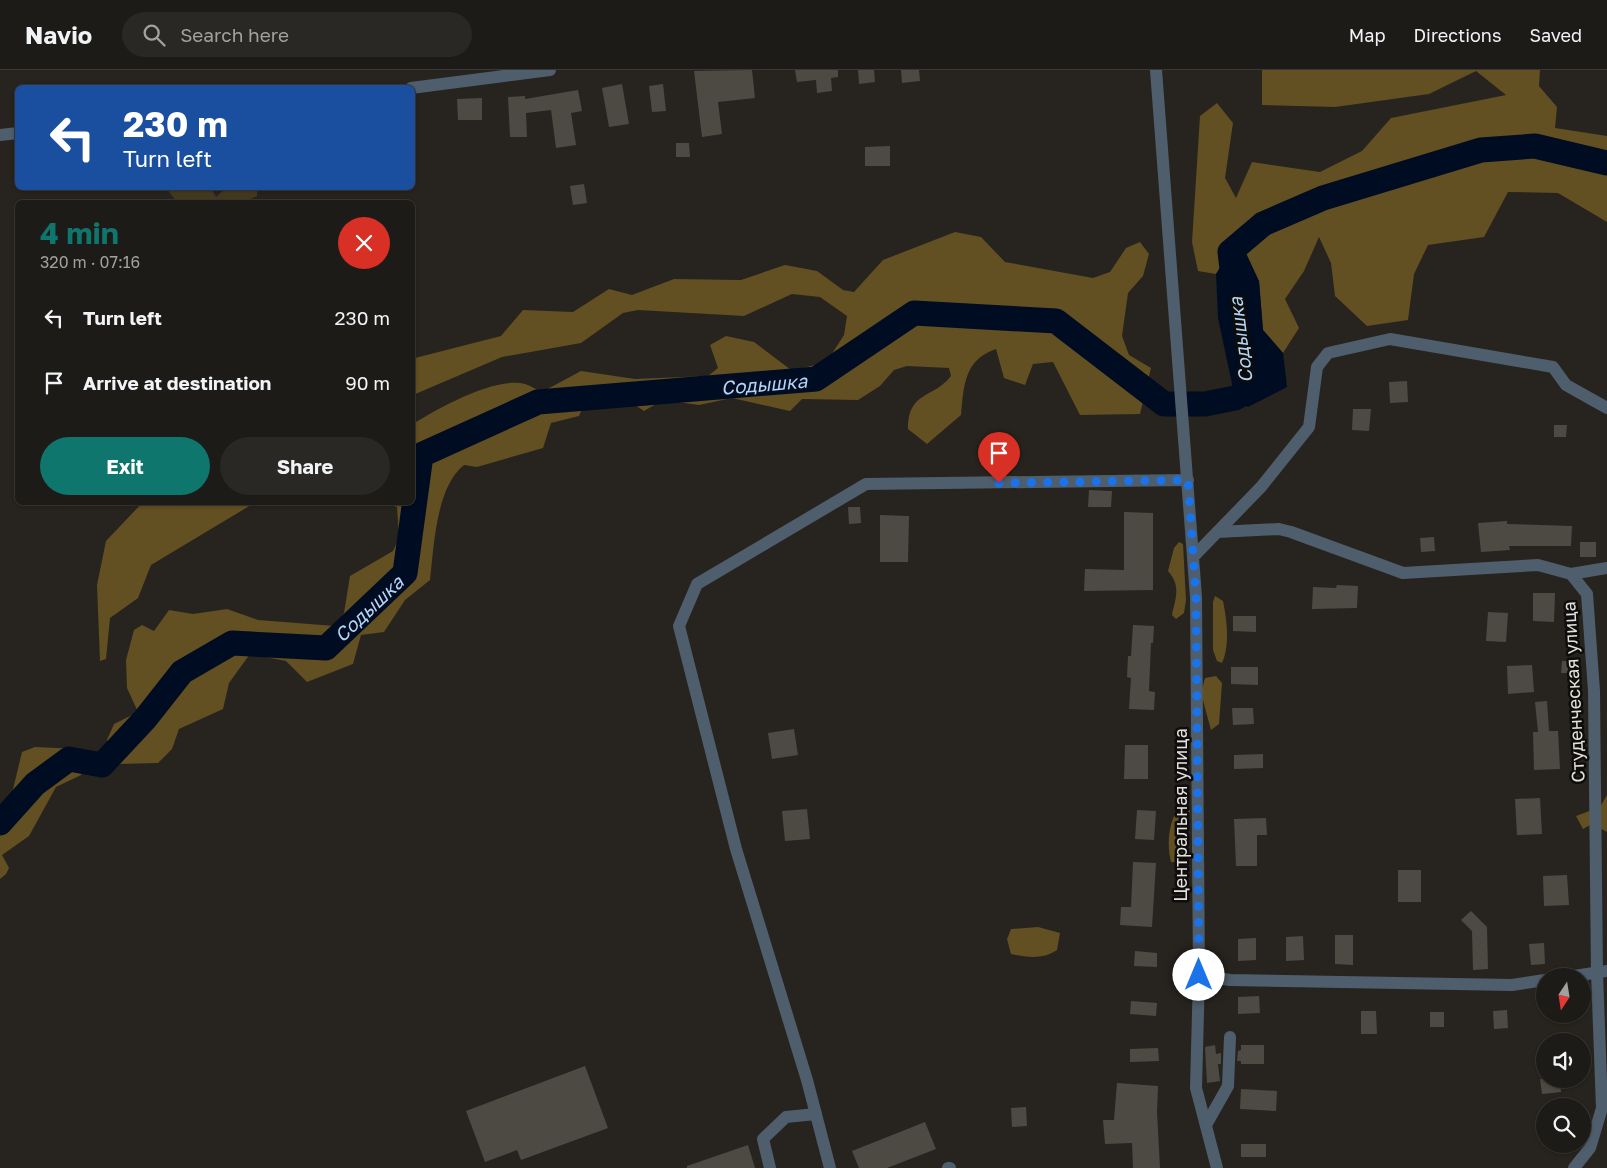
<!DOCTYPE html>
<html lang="en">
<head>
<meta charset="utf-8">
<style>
	body { margin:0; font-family:"Golos Text",sans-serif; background:#2a2824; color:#f1f3f6; height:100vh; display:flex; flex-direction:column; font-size:19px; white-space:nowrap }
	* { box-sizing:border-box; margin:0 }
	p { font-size:16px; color:#a0a1a1 }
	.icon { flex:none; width:28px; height:28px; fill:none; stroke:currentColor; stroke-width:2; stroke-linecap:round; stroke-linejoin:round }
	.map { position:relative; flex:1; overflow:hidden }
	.sheet { position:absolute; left:15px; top:130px; width:400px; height:305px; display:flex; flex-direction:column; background:#1d1b17; border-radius:8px; box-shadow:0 1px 4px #0004,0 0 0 1px #3b3936 }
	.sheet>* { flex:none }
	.banner { position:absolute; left:15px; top:15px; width:400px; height:105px; border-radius:8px; box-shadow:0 1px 4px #0004,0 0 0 1px #3b3936; background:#1a4fa0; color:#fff; overflow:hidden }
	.needle { width:32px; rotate:192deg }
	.fabs { position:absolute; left:1536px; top:898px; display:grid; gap:10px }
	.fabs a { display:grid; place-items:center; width:55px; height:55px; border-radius:50%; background:#1d1b17; box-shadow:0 1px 4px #0004,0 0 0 1px #3b3936; font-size:25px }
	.pin { position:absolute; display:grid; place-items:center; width:42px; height:42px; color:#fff; margin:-51px -21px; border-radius:50% 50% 50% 0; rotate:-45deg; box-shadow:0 0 5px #0007 }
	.pin .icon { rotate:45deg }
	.me { position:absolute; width:55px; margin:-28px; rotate:0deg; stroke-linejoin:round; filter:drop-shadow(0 0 4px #0008) }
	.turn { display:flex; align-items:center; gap:18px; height:105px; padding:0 25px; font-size:22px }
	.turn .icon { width:65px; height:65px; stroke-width:2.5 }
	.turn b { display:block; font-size:35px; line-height:42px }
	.round { display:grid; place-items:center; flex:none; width:52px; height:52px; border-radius:26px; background:#2a2824 }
	.summary { display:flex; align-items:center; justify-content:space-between; height:85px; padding:0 25px }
	h1 { font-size:30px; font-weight:700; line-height:38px; color:#0f766e }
	.button { display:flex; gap:10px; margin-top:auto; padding:10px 25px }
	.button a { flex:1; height:58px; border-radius:30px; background:#0f766e; color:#fff; font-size:20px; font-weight:700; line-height:58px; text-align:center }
	.button a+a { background:#2a2824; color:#f1f3f6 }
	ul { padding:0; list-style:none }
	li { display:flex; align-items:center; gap:15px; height:65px; padding:0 25px }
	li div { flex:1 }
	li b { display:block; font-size:19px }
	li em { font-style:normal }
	header { display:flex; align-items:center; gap:30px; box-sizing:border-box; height:70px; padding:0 25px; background:#1d1b17; border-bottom:1px solid #3b3936 }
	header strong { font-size:24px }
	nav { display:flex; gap:28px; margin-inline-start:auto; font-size:18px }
	.search { width:350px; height:45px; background:#2a2824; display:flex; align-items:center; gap:12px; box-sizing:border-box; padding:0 18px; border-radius:28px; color:#a0a1a1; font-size:19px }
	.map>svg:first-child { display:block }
	.green { fill:#44381f }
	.forest { fill:#624f22 }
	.water { fill:#000c21 }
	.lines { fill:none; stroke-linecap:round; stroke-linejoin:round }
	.river { stroke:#000c21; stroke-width:25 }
	.building { fill:#4d4a44 }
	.minor { stroke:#4f5e6c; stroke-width:12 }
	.route { stroke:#1a73e8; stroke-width:9; stroke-dasharray:0 16.2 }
	.labels { text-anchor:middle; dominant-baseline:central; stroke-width:5; stroke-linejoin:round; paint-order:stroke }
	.street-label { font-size:18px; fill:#e3e1de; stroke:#0f0d0b }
	.water-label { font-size:19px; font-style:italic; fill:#b4d5f6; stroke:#0f0d0b }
</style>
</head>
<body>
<header>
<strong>Navio</strong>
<div class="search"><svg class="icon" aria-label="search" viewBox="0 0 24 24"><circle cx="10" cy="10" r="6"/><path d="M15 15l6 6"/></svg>Search here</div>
<nav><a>Map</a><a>Directions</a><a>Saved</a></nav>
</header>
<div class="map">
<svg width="1607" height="1098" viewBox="0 0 1607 1098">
	<rect width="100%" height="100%" fill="#27241f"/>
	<polygon class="green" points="166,118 211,118 216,127 226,118 257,118 257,126 244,132 177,132"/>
	<g class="forest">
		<polygon points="1262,0 1540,0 1539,16 1557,37 1555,58 1607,66 1607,152 1558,123 1508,122 1484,167 1428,175 1414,204 1408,250 1367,256 1335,226 1331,193 1319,167 1304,201 1285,229 1299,258 1283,283 1263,260 1259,211 1230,182 1216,204 1198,201 1192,172 1200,46 1217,33 1233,53 1225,108 1236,128 1252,92 1320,102 1362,81 1391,48 1506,25 1476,1 1429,24 1335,37 1262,35"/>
		<path d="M 955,162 L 981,167 L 1005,192 L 1093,208 L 1110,202 L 1126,178 L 1140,172 L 1149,184 L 1143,206 L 1128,223 L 1122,266 L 1129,285 L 1151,298 L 1140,344 L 1080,345 L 1053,292 L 1033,294 L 1025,315 L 1004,308 L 996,279 C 964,290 964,315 961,345 L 927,374 L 908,359 C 908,321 933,329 951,306 L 949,298 L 907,296 L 894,300 L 880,316 L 858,330 L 802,329 L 790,341 L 732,328 L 699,335 L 663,330 L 644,341 L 608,317 L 585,332 L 579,346 L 551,353 L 543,378 L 477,397 L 464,395 C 436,417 434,476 430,510 L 405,530 L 384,562 L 361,565 L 353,594 L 307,612 L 286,591 L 250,584 L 229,613 L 223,639 L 179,659 L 172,679 L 158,693 L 118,694 L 107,670 L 114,654 L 138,642 L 127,618 L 126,590 L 134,560 L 142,555 L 154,561 L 169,540 L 193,544 L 227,539 L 258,550 L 335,556 L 344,543 L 350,506 L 393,481 L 399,468 L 397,437 L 384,433 L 412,432 L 413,354 C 437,339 495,306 525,314 C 531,316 537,320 542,322 L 581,301 L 635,309 L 708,306 L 718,298 L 710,275 L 726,266 L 754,272 L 791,300 L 826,293 L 844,265 L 847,246 L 820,227 L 792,224 L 744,246 L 638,240 L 623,243 L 581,273 L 502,287 L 413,325 L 413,290 L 415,288 L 501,266 L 523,240 L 573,242 L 609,219 L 632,225 L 674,209 L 741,210 L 785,195 L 817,201 L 843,220 L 854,222 L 883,190 Z"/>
		<polygon points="143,432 251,432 251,435 151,495 138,528 110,548 106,589 100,591 97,515 106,471"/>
		<path d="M 1179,472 L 1183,474 L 1186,530 L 1184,543 L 1176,549 L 1172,545 C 1176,527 1181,516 1168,501 L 1174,478 Z"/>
		<path d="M 1215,526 L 1223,531 C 1227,551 1230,575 1222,593 L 1217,591 L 1213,580 L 1213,532 Z"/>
		<polygon points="1216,606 1222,613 1219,654 1211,660 1201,623 1205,608"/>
		<polygon points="35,677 79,679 92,686 81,705 56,717 29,766 2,785 9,798 6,804 0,809 0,749 9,736 22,682"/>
		<polygon points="1607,725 1607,762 1592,754 1583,759 1576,746 1600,737"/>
		<path d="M 1190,740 L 1186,765 L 1187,784 L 1181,792 L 1171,792 C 1167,775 1168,757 1176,742 Z"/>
		<path d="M 1038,857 L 1060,863 L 1057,880 C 1042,890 1028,887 1011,884 L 1007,869 L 1011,859 Z"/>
	</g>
	<polygon class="water" points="1230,182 1246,183 1259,211 1263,260 1283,283 1287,317 1248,337 1235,328 1218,248 1216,204"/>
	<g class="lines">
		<g class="river">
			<polyline points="1234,215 1230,182 1263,154 1323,128 1481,80 1535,76 1607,93"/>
			<path id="s1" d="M 0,753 L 35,714 L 69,689 L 102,695 L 145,649 L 182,602 L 232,573 L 326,578 L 405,503 L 421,385 L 538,332 L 816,309 L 914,243 L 1056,251 L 1164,334 L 1205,334 L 1235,328 L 1247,321 L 1245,301"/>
		</g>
	</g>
	<g class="building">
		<polygon points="752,0 755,28 718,32 722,64 702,67 694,1"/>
		<polygon points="795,0 838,0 838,7 831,8 832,21 817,23 816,10 797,12"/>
		<polygon points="858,0 874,0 875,12 859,14"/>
		<polygon points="901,0 919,0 920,11 902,13"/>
		<polygon points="622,14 629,54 609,57 602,18"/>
		<polygon points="663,14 666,41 652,42 649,16"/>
		<polygon points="578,20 582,41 571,43 576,75 556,78 551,40 526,43 527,67 510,67 508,27 525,26 525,29"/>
		<polygon points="482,28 482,50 458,50 457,29"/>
		<polygon points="676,73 689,73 690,87 676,87"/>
		<polygon points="890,76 890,96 865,96 865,77"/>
		<polygon points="584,114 587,133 573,135 570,116"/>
		<polygon points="1407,311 1408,332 1390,333 1389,312"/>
		<polygon points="1353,339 1371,339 1369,361 1352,360"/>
		<polygon points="1554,355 1567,355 1566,367 1554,367"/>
		<polygon points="1089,420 1112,421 1111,437 1088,437"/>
		<polygon points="848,437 860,437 861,453 849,454"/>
		<polygon points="1124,442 1153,443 1153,520 1084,521 1085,499 1124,500"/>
		<polygon points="880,445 909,446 908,492 880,492"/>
		<polygon points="1507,451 1507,454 1572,456 1571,476 1509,476 1510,480 1481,482 1478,453"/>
		<polygon points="1434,467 1435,481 1421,482 1420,468"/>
		<rect x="1580" y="472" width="16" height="15"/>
		<polygon points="1337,515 1358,516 1357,538 1312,539 1313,517 1336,518"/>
		<polygon points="1533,523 1555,523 1554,552 1533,551"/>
		<polygon points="1488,542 1508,543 1506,572 1486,571"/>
		<polygon points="1233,546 1256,546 1256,562 1233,561"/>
		<polygon points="1133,555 1154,556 1153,573 1151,573 1149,621 1155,622 1154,640 1129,639 1131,608 1127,607 1128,586 1131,586"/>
		<polygon points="1562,591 1580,591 1580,603 1561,603"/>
		<polygon points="1532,595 1534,622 1508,624 1507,596"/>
		<polygon points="1231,597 1258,597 1258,615 1231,614"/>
		<polygon points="1547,631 1549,661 1558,661 1560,699 1534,700 1533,662 1538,662 1535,632"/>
		<polygon points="1232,638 1253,638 1254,654 1233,655"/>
		<polygon points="794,659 798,685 772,689 768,663"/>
		<polygon points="1125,675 1148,675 1148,709 1124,709"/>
		<polygon points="1263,684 1263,698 1234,699 1234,685"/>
		<polygon points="1540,728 1542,764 1517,765 1515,729"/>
		<polygon points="807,739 810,769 785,771 782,741"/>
		<polygon points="1137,740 1156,741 1154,770 1135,769"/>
		<polygon points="1266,748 1267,765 1257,765 1257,796 1236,796 1234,749"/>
		<polygon points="1133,792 1156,793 1152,857 1120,855 1121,837 1131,837"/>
		<rect x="1398" y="800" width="23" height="32"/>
		<polygon points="1567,805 1569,835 1544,836 1543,806"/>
		<polygon points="1471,841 1487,857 1488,899 1473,900 1472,861 1461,850"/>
		<polygon points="1335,865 1353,865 1353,895 1335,894"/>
		<polygon points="1303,866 1304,890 1286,891 1286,867"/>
		<polygon points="1256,868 1256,890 1238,891 1238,869"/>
		<polygon points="1544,873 1545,894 1531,895 1529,874"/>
		<polygon points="1135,881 1157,883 1157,897 1134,896"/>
		<polygon points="1259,926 1260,943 1238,944 1238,927"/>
		<polygon points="1131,931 1157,933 1156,946 1130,944"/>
		<polygon points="1507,940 1508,958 1494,959 1493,941"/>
		<polygon points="1361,941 1376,941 1377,964 1361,964"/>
		<rect x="1430" y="942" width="14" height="15"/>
		<polygon points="1215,975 1216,984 1221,983 1221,994 1218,994 1220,1011 1207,1013 1205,977"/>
		<polygon points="1241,975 1264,975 1264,994 1241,994 1241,991 1237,991 1238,981 1241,980"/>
		<polygon points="1158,978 1159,991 1130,992 1130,979"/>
		<polygon points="585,996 608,1058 521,1090 517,1080 485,1092 466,1041"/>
		<polygon points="1540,1009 1560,1009 1561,1022 1542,1024"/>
		<polygon points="1117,1013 1158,1016 1157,1042 1160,1098 1133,1098 1132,1073 1105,1074 1103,1050 1114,1050"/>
		<polygon points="1241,1019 1277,1021 1276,1041 1240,1039"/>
		<polygon points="1026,1037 1027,1056 1012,1057 1011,1038"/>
		<polygon points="925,1052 936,1079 887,1098 859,1098 852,1081"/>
		<rect x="1241" y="1074" width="25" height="13"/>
		<polygon points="748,1075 755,1098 687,1098 687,1096"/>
	</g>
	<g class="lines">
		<g class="minor">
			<polyline points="1156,0 1196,527 1199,905 1196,1018 1217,1098"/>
			<polyline points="411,18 550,0"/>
			<polyline points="0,65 18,63"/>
			<polyline points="1218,462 1279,459 1291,462 1403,503 1538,495 1571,504 1587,524 1594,621 1597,903 1602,1038 1590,1078 1574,1098"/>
			<polyline points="1193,487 1261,417 1309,357 1317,297 1328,283 1390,269 1553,297 1566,315 1607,338"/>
			<polyline points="1571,504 1607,498"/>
			<polyline points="1199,905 1230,910 1512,915 1545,910"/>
			<polyline points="1574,906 1607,901"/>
			<polyline points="1206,1055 1228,1016 1230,967"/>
			<polyline points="770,1098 763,1069 786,1047 816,1044"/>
			<polyline points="830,1098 807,1010 736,779 679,556 697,514 866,414 1188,410"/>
			<polyline points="948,1098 950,1098"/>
		</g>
	</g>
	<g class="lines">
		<polyline class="route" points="999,413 1188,410 1196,527 1199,905"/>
	</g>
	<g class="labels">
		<g class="street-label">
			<text transform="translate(1573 622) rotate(-93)">Студенческая улица</text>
			<text transform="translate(1180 745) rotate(-90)">Центральная улица</text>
		</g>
		<g class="water-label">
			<text transform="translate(1240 270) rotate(-97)">Содышка</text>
			<text stroke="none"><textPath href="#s1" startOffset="986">Содышка</textPath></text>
			<text stroke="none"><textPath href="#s1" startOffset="461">Содышка</textPath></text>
		</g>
	</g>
</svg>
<div class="fabs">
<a><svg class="needle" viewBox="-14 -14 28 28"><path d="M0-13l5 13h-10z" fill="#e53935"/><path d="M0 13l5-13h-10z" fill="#a0a1a1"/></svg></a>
<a><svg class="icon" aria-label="sound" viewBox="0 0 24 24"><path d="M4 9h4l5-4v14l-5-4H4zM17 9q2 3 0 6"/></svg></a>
<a><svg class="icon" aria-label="search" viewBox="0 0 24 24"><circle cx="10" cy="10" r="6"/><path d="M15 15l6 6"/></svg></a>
</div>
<div class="pin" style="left:999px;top:413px;background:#d93025"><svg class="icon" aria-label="arrive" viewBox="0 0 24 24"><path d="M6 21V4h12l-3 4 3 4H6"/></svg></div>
<svg class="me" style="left:1199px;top:905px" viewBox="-20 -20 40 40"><circle r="19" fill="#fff"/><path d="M0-13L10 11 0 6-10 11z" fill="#1a73e8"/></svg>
<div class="banner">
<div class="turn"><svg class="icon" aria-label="left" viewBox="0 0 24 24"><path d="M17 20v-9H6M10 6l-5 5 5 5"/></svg><div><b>230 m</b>Turn left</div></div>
</div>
<section class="sheet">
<div class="summary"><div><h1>4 min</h1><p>320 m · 07:16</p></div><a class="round" style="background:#d93025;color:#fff"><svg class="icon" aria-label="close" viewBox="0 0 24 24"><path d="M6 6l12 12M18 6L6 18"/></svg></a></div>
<ul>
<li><svg class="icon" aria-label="left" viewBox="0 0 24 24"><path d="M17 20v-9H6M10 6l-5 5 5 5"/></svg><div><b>Turn left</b></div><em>230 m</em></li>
<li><svg class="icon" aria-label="arrive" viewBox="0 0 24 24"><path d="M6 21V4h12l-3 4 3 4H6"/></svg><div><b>Arrive at destination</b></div><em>90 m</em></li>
</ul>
<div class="button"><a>Exit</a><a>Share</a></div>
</section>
</div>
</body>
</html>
